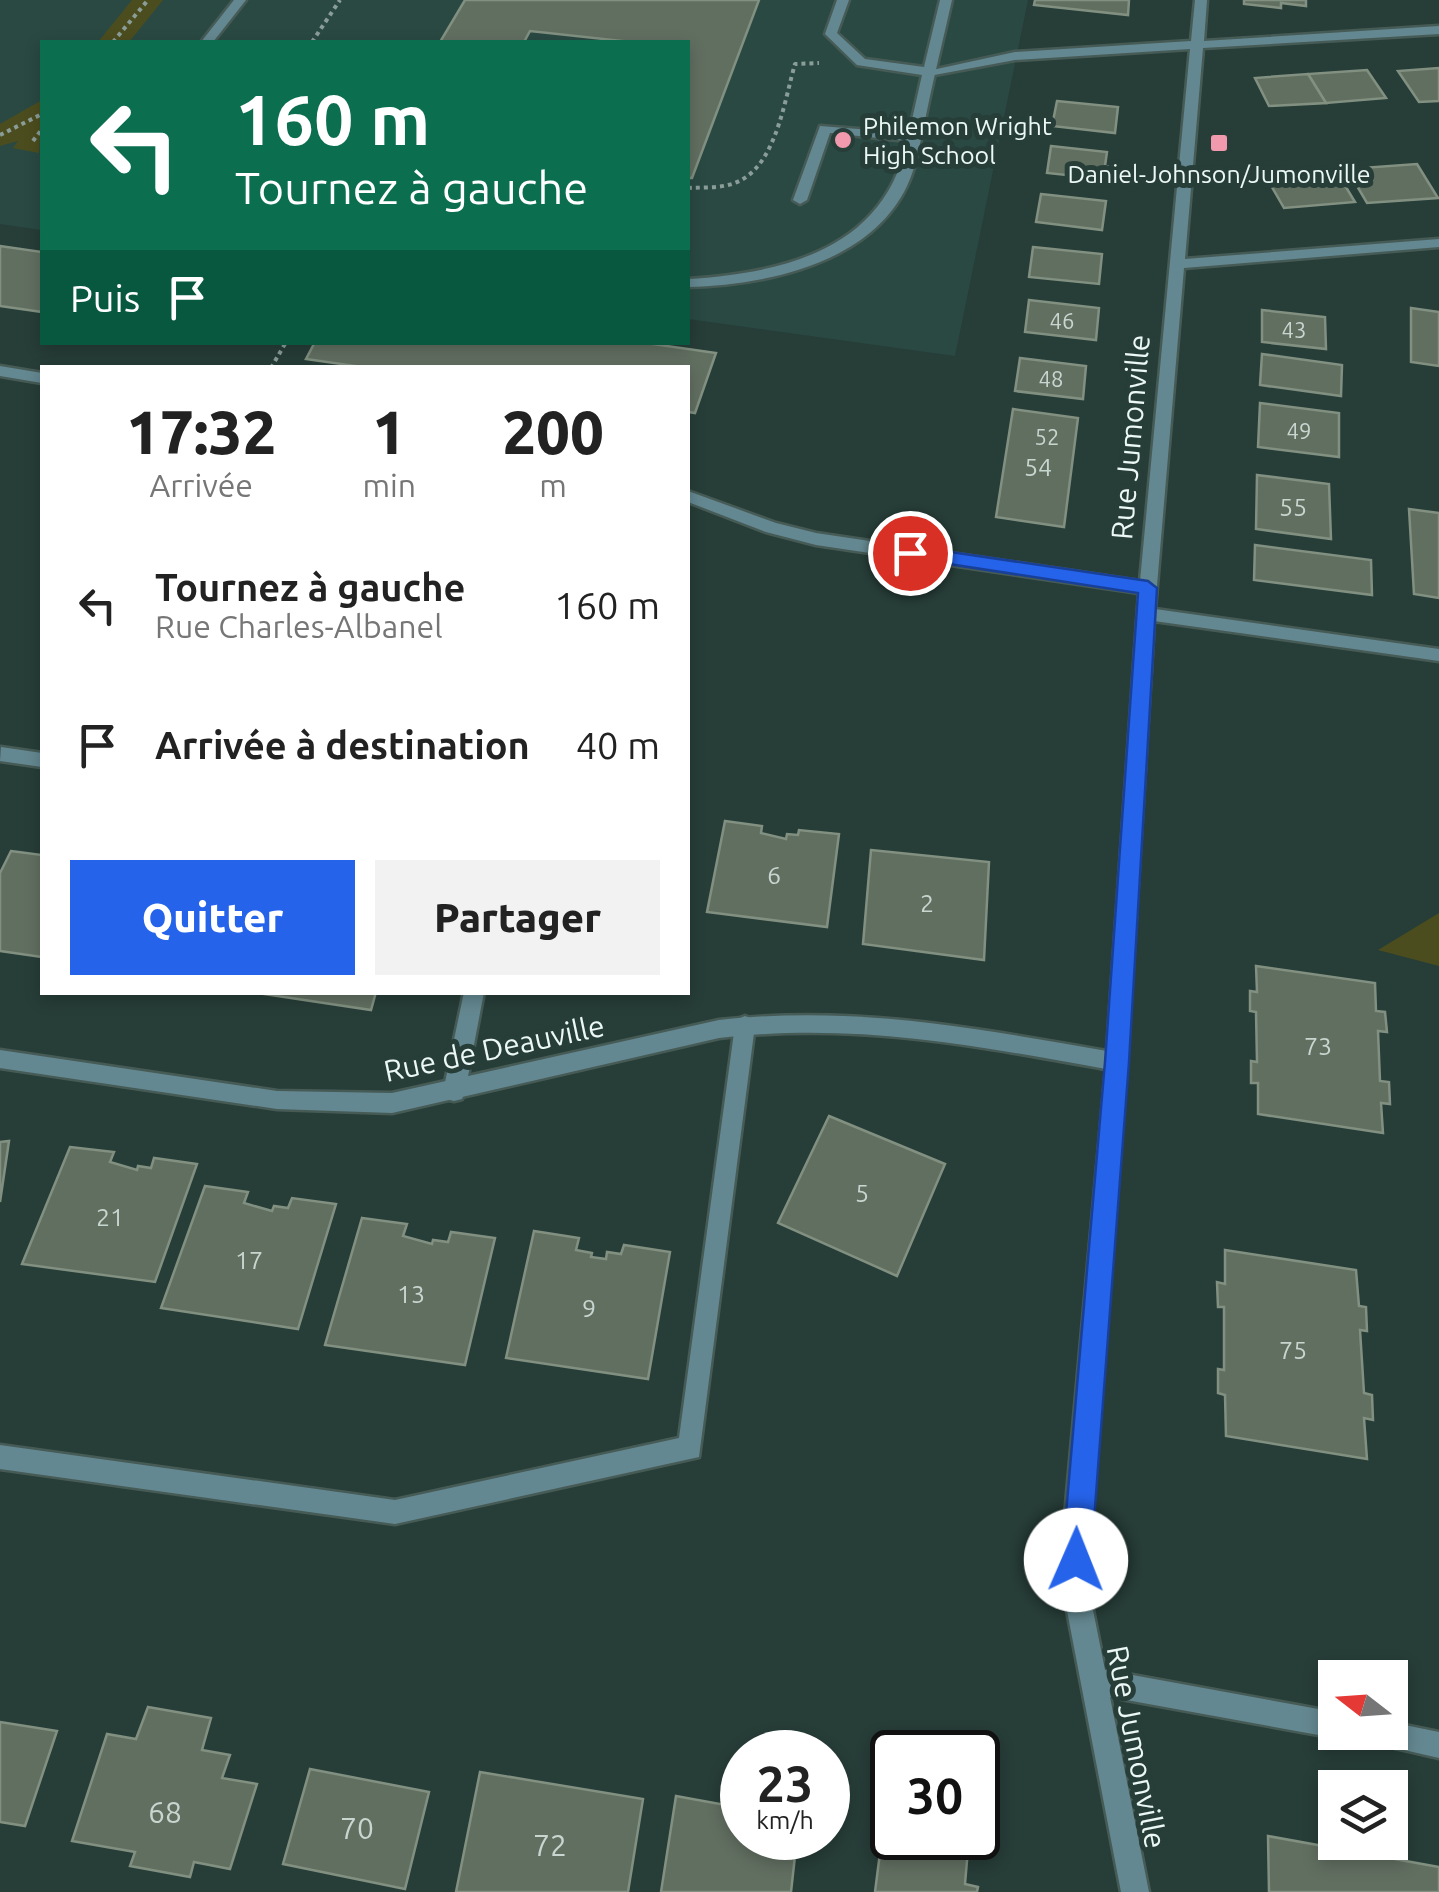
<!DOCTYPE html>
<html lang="fr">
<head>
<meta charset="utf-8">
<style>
	body { margin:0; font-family:Ubuntu,sans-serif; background:#f2f2f2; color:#222; height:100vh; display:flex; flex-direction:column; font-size:38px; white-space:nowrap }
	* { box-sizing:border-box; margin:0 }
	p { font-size:32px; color:#767676 }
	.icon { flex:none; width:55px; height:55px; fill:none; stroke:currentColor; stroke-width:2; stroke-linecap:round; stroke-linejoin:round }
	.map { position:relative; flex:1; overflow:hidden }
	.panel { position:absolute; left:40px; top:365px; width:650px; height:630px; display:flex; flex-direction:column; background:#fff; border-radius:0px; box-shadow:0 5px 15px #0003 }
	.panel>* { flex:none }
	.top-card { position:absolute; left:40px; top:40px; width:650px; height:305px; border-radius:0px; box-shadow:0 5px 15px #0003; background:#0b6e4f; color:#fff; overflow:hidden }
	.needle { width:65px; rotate:287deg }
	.tools { position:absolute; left:1318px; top:1660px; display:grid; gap:20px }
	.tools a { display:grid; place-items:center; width:90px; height:90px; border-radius:0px; background:#fff; box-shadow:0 5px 15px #0003; font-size:50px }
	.speed { position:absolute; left:720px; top:1730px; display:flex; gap:20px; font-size:50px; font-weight:700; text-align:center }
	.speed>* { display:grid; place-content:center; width:130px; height:130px; border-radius:50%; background:#fff; box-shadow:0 5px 15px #0003; line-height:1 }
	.speed small { font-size:25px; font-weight:400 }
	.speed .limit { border:5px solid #111; border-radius:15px; background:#fff; color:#111 }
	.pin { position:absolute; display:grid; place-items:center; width:85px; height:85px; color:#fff; margin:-42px; border:5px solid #fff; border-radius:50%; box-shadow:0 2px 10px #0007 }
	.me { position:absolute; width:110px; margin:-55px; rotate:1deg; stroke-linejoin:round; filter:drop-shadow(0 0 8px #0008) }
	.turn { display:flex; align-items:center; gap:35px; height:210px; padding:0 30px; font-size:45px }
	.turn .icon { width:130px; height:130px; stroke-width:2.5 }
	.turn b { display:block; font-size:70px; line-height:85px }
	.then { display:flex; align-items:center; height:95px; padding:0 30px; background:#0003; gap:20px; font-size:38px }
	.eta { display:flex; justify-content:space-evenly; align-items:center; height:170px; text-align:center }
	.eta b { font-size:60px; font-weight:800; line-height:70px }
	.action { display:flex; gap:20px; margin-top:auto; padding:20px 30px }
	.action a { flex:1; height:115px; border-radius:0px; background:#2563eb; color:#fff; font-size:40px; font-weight:800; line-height:115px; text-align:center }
	.action a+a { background:#f2f2f2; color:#222 }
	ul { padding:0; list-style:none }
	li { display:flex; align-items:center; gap:30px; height:140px; padding:0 30px }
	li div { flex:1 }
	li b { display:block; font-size:38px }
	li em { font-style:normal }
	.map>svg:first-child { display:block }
	.built { fill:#2a4943 }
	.green { fill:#4c4d1e }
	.building { fill:#616f61; stroke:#819081; stroke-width:2.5 }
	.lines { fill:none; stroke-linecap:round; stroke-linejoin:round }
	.lane-casing { stroke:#465b56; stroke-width:5 }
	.street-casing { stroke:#465b56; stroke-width:5 }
	.path { stroke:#8b9d99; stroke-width:4; stroke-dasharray:4 4; stroke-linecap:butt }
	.lane { fill:#648891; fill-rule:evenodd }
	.street { fill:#648891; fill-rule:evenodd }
	.route { fill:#2563eb; stroke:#184099; stroke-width:2.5 }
	.poi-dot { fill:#f29aad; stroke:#273d38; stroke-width:4 }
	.labels { text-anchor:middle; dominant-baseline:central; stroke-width:10; stroke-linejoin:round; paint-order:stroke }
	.far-number-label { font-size:22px; fill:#c8d6d0 }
	.far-poi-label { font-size:25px; fill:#ebf8f5; stroke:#273d38; text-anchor:start }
	.number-label { font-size:25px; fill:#c8d6d0 }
	.street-label { font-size:30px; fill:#ebf8f5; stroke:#273d38 }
	.near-number-label { font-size:30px; fill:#c8d6d0 }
</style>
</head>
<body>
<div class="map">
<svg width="1439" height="1892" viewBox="0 0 1439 1892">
	<rect width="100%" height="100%" fill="#273d38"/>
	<polygon class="built" points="0,0 1028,0 955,356 688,319 688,42 42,42 42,230 0,224"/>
	<g class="green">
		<polygon points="132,0 163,0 129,42 98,42"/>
		<polygon points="42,100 39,153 13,148 18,141 0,146 0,124"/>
		<polygon points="1439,913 1439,966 1378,950"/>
	</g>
	<g class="building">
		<polygon points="465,0 759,0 692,178 688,178 688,42 631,42 530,31 524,42 440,42"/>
		<polygon points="1035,0 1129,0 1128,15 1034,5"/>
		<polygon points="1244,0 1306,0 1306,6 1281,3 1281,8 1244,4"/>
		<polygon points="1439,68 1439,101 1419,102 1398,71"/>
		<polygon points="1367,70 1386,98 1326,103 1308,74"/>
		<polygon points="1308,74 1326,103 1269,106 1255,78"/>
		<polygon points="1057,101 1118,107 1115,133 1052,126"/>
		<polygon points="1051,146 1107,152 1105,166 1115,167 1113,180 1047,173"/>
		<polygon points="1417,164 1438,198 1367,203 1347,169"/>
		<polygon points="1335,169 1355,202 1284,208 1265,175"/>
		<polygon points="1041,194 1106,201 1102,230 1036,222"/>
		<polygon points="0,246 42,252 42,312 0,306"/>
		<polygon points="1033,247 1102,254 1099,284 1029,277"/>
		<polygon points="1029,300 1099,308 1096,340 1025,332"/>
		<polygon points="1411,308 1439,312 1439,366 1411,362"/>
		<polygon points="1262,310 1325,317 1326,349 1262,342"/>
		<polygon points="315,342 639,342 716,353 695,413 688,412 688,368 369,368 306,359"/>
		<polygon points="1262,354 1342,365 1341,396 1260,385"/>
		<polygon points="1020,358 1086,366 1083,399 1015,391"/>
		<polygon points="1260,403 1339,413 1339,457 1258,447"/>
		<polygon points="1013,409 1078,418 1064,527 996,517"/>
		<polygon points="1257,475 1329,484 1331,539 1256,529"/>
		<polygon points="1409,509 1439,513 1439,598 1414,594"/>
		<polygon points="1255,545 1371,560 1372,595 1254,580"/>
		<polygon points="725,821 762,826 761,833 786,839 787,834 798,835 799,830 839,834 827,927 707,912"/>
		<polygon points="871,850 989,862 984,960 863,944"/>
		<polygon points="11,851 42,855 42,957 0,951 0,873"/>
		<polygon points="1256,966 1375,983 1376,1011 1385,1012 1387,1032 1378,1031 1380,1081 1389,1082 1390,1104 1381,1103 1383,1133 1258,1114 1258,1083 1251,1083 1251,1061 1257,1062 1256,1012 1250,1011 1250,991 1257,992"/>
		<polygon points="250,992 376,992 371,1010"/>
		<polygon points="829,1116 945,1164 897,1276 778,1223"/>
		<polygon points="9,1141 0,1202 0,1142"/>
		<polygon points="70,1147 114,1152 110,1162 137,1170 138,1166 151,1168 154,1158 197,1164 155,1282 22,1264"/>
		<polygon points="205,1186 248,1192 244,1203 272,1211 274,1206 288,1208 292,1198 336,1204 298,1329 161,1308"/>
		<polygon points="362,1218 407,1224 403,1236 432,1244 433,1240 448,1242 451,1232 495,1238 465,1365 325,1345"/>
		<polygon points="534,1231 579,1238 576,1250 592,1253 591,1257 606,1259 607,1252 621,1254 624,1245 670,1252 648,1379 506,1358"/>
		<polygon points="1225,1250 1356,1270 1359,1306 1366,1307 1367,1331 1360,1330 1364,1393 1372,1395 1373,1420 1364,1418 1367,1459 1226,1436 1225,1395 1218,1393 1218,1369 1224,1370 1224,1307 1218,1307 1217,1282 1225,1284"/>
		<polygon points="148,1707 211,1718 202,1750 230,1755 222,1778 257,1784 230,1869 194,1862 190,1877 130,1866 135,1852 72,1841 107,1734 136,1739"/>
		<polygon points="0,1722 57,1731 25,1826 0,1822"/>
		<polygon points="310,1769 429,1792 405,1889 283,1864"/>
		<polygon points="480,1772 643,1799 628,1892 456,1892"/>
		<polygon points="676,1796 742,1808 742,1838 797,1838 791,1892 661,1892"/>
		<polygon points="883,1829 892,1831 892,1838 919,1838 968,1849 965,1884 978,1887 977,1892 875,1892"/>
		<polygon points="1268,1836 1439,1867 1439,1892 1269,1892"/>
	</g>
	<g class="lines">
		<g class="lane-casing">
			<g id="lane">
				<polygon points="234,0 246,0 213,42 201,42"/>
				<path d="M 837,0 L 849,0 L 837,33 L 865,59 L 924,67 L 940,0 L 952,0 C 943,40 933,80 925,120 C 920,142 917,165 907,186 C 870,264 765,285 688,287 L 688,279 C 784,273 885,249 907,141 L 830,133 L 807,200 L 800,204 L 793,200 L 820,126 L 909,133 L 922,75 L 857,65 L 825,34 Z"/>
				<polygon points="1,747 42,753 42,767 0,761"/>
				<polygon points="464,992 484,992 465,1092 462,1099 454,1101 446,1099 443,1092"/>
				<polygon points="745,1016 752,1019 755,1025 699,1457 395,1524 0,1469 0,1445 395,1500 679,1438 735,1025 738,1019"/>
			</g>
		</g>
		<g class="street-casing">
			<g id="street">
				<path d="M 1195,0 L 1207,0 L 1204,41 L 1439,26 L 1439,34 L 1203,48 L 1185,259 L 1439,239 L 1439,247 L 1184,268 L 1155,609 L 1439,649 L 1439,661 L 1154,621 L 1127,1062 L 1088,1526 L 1090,1595 L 1105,1670 L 1335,1712 L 1335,1732 L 1345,1732 L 1335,1738 L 1110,1697 L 1149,1892 L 1121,1892 L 1064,1595 L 1064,1526 L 1106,1069 C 972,1045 856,1022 719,1038 L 392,1113 L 277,1109 L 0,1068 L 0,1050 L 277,1091 L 392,1093 L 719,1020 C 856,1005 973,1028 1107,1051 L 1139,593 L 816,545 L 766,532 L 688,502 L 688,491 L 776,523 L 816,533 L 1140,581 L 1190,49 L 1015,60 L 929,76 L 923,72 L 1015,52 L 1191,41 Z"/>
				<polygon points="0,366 42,373 42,383 0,376"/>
				<polygon points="1390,1722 1439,1732 1439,1758 1365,1741 1361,1732 1390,1732"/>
			</g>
		</g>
		<g class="path">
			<polyline points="113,42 148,0"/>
			<polyline points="312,42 340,0"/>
			<polyline points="0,135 42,114"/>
			<polyline points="33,141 42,129"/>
			<path d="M 688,188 C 706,187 727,189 743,179 C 777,159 785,98 795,64 L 819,63"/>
			<polyline points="271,368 286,342"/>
		</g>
		<use href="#lane" class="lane"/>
		<use href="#street" class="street"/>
	</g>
	<polygon class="route" points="910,546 1148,581 1157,588 1129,1062 1091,1560 1087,1570 1076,1575 1066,1570 1062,1560 1105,1062 1138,593 903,557 900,553"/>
	<g class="poi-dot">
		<circle cx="843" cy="140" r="10"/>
		<rect x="1209" y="133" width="20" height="20" rx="5"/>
	</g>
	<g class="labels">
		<g class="far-number-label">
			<text x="1062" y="320">46</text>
			<text x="1294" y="329">43</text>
			<text x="1051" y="378">48</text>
			<text x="1299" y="430">49</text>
			<text x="1047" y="436">52</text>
		</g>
		<g class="far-poi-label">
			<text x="863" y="126">Philemon Wright<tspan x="863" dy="29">High School</tspan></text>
			<text x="1219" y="174" text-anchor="middle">Daniel-Johnson/Jumonville</text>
		</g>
		<g class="number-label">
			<text x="1038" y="467">54</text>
			<text x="1293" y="507">55</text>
			<text x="774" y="875">6</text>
			<text x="927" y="903">2</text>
			<text x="1318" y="1046">73</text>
			<text x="862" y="1193">5</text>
			<text x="110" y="1217">21</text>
			<text x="249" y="1260">17</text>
			<text x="411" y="1294">13</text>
			<text x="589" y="1308">9</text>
			<text x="1293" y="1350">75</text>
		</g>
		<g class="street-label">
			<text transform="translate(1130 437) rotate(-85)">Rue Jumonville</text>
			<text transform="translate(494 1048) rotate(-12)">Rue de Deauville</text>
			<text transform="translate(1137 1747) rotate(79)">Rue Jumonville</text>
		</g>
		<g class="near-number-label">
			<text x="165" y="1812">68</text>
			<text x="357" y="1828">70</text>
			<text x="550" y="1845">72</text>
		</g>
	</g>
</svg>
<div class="tools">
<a><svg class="needle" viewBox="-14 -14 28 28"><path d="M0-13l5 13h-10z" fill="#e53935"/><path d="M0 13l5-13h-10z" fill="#767676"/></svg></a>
<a><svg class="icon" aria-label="layers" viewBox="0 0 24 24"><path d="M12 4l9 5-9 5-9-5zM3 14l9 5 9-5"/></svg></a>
</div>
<div class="speed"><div>23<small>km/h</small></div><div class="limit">30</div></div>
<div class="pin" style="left:910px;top:553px;background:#d93025"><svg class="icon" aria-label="arrive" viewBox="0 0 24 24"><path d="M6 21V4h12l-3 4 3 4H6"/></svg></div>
<svg class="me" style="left:1076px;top:1560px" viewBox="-20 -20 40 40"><circle r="19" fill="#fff"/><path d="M0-13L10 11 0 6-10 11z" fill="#2563eb"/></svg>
<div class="top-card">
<div class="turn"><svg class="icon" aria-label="left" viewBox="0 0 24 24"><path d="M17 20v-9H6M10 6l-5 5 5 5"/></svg><div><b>160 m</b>Tournez à gauche</div></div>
<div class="then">Puis<svg class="icon" aria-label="arrive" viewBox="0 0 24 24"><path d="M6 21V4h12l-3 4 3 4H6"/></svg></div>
</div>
<section class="panel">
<div class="eta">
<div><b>17:32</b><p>Arrivée</p></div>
<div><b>1</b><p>min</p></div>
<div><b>200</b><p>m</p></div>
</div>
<ul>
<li><svg class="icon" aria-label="left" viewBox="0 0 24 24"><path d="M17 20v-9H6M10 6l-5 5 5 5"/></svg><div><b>Tournez à gauche</b><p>Rue Charles-Albanel</p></div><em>160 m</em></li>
<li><svg class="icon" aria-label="arrive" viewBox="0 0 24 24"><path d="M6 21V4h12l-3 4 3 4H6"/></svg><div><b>Arrivée à destination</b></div><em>40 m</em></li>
</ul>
<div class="action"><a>Quitter</a><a>Partager</a></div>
</section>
</div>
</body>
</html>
